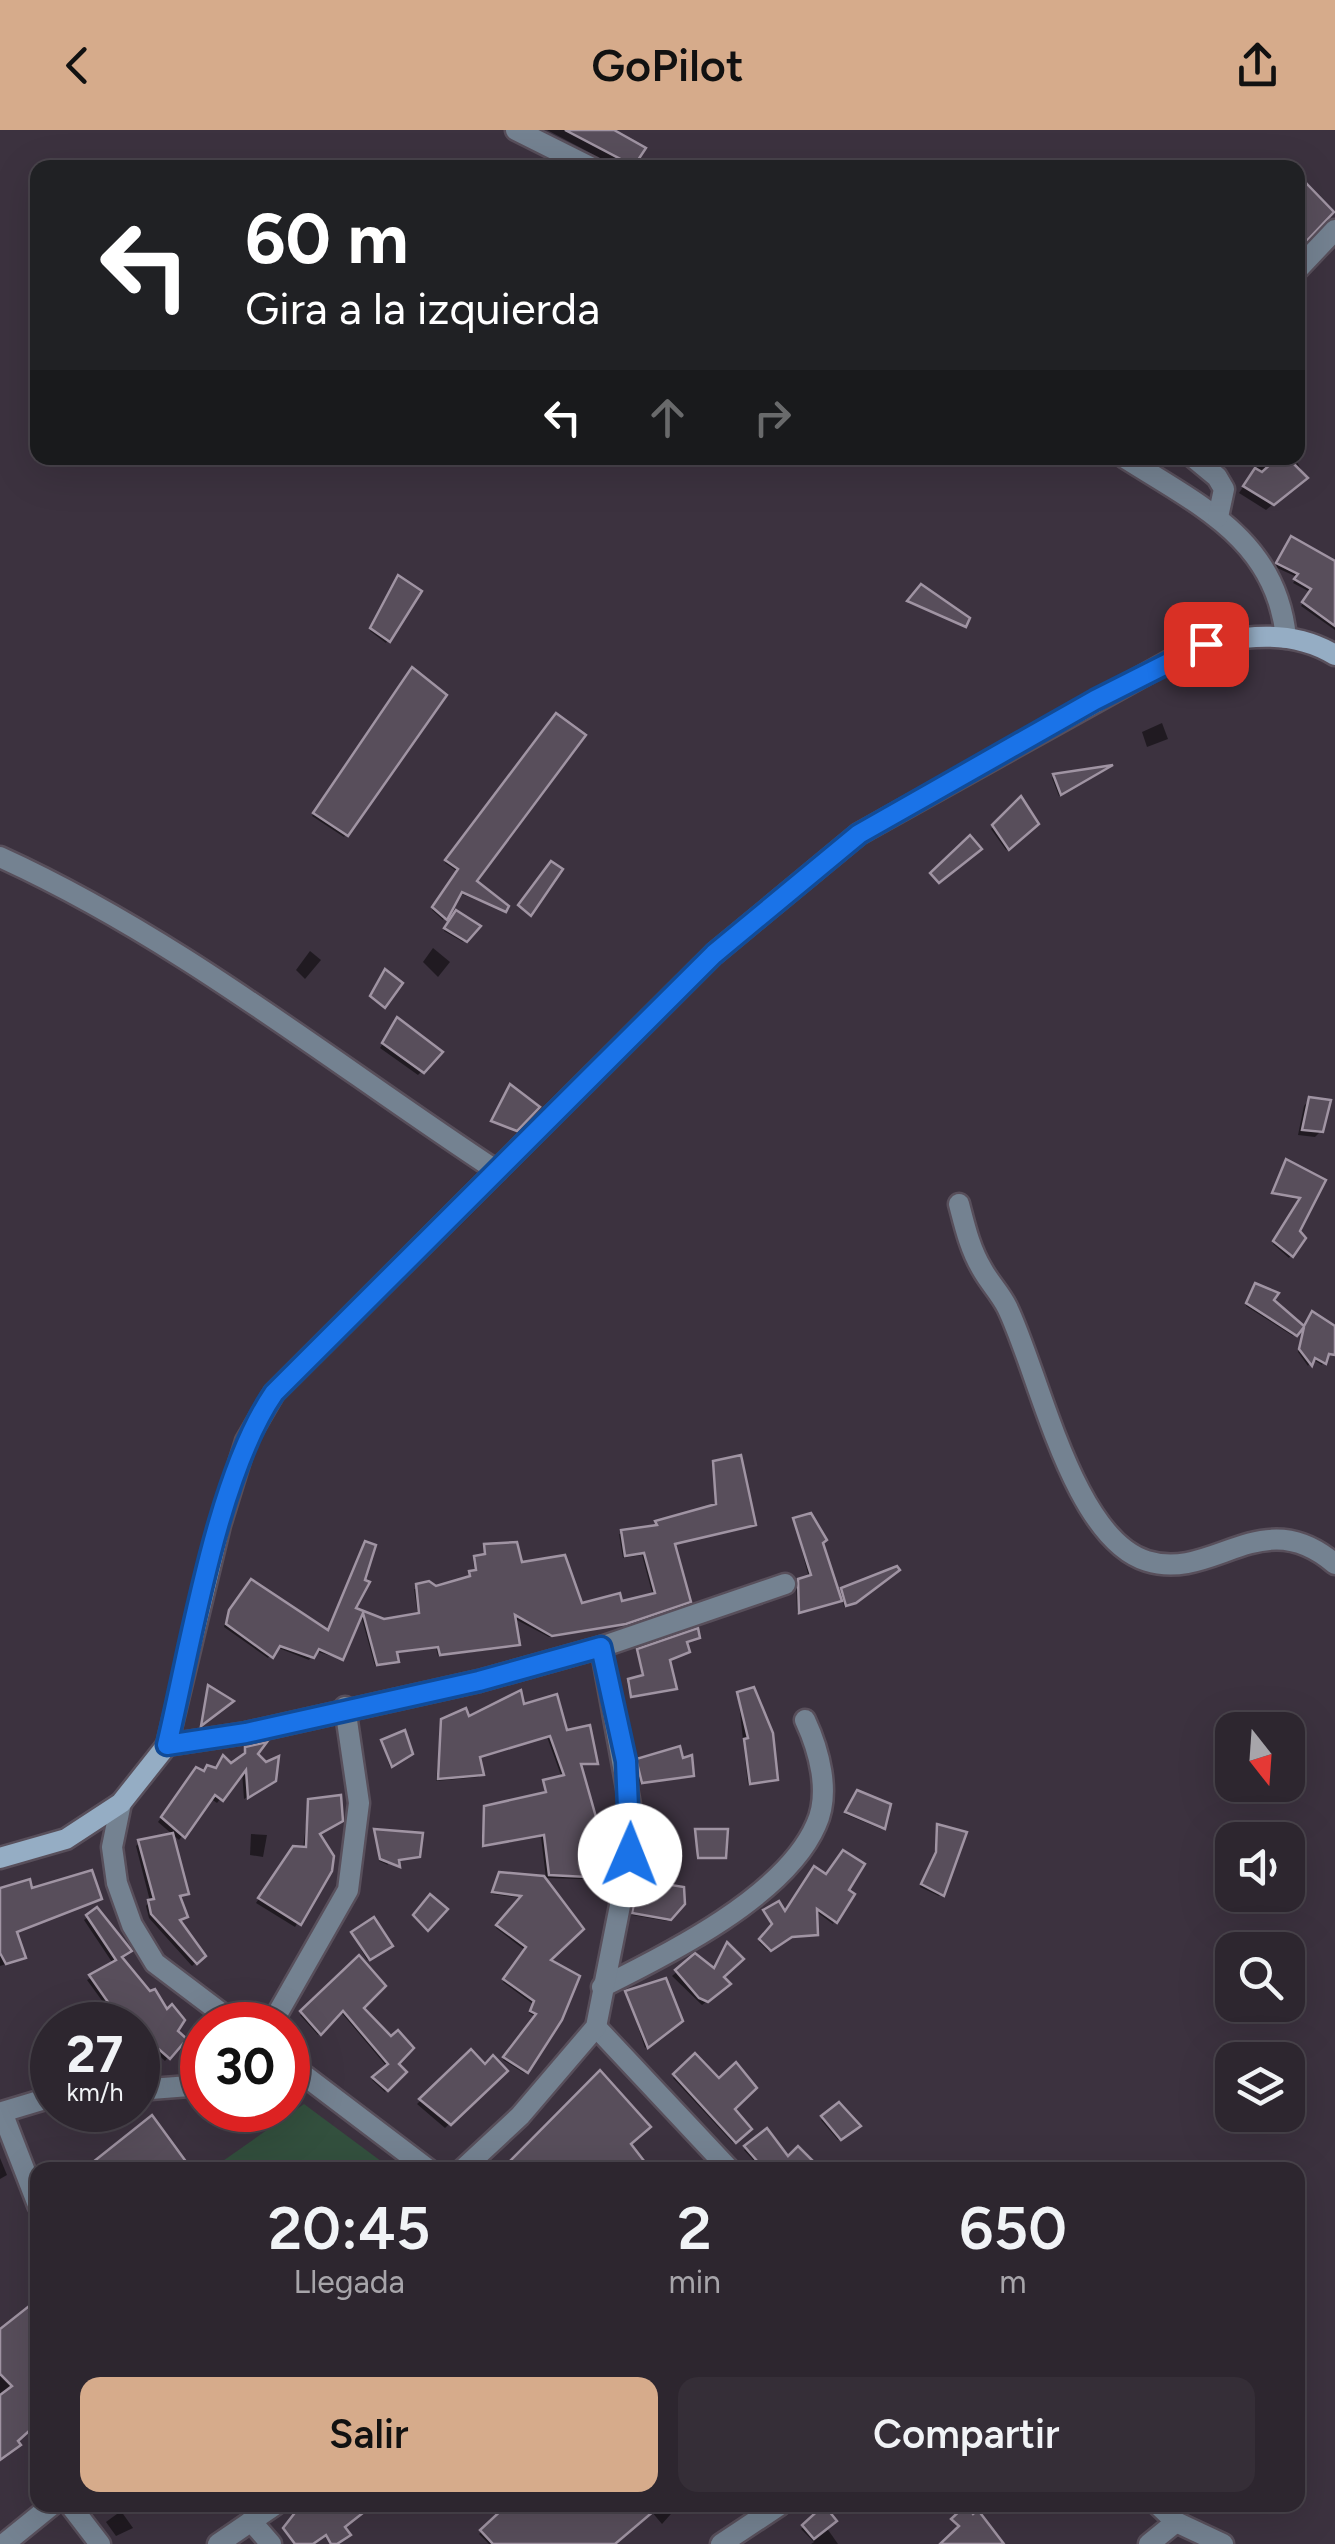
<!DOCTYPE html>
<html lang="es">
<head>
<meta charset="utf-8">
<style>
	body { margin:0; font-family:Figtree,sans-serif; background:#352e37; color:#f1f3f6; height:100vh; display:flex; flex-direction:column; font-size:38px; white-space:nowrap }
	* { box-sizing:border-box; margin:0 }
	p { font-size:32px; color:#a7a5aa }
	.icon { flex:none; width:55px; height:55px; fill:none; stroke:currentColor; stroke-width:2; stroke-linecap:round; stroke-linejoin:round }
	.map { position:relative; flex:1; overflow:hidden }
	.drawer { position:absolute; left:30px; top:2032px; width:1275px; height:350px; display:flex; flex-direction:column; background:#2d262f; border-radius:20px; box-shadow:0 10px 40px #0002,0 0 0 2px #48434b }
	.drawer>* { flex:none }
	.top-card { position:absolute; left:30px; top:30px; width:1275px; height:305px; border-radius:20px; box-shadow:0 10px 40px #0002,0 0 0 2px #48434b; background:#202124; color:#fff; overflow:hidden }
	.needle { width:65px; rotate:163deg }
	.tools { position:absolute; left:1215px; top:1582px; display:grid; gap:20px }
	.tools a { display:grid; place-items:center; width:90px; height:90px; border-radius:20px; background:#2d262f; box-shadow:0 10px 40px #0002,0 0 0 2px #48434b; font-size:50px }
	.speed { position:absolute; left:30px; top:1872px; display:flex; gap:20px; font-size:50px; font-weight:700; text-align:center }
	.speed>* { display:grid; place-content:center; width:130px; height:130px; border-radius:50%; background:#2d262f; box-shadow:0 10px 40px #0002,0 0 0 2px #48434b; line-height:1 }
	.speed small { font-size:25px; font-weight:400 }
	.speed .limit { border:15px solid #d22; background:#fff; color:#111 }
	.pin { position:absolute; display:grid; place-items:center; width:85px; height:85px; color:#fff; margin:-42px; border-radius:20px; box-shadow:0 5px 15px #0006 }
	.me { position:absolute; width:110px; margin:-55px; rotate:1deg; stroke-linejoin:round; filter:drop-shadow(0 0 8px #0008) }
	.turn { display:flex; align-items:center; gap:35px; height:210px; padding:0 50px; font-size:45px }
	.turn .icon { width:130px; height:130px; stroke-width:2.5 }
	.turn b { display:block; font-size:70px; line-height:85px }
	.lanes { display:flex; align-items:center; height:95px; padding:0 50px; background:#0003; justify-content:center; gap:50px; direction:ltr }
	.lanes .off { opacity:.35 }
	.eta { display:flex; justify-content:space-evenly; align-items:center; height:170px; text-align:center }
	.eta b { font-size:60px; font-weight:600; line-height:70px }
	.cta { display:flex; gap:20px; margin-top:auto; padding:20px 50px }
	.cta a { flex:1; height:115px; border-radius:20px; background:#d6ab8b; color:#111; font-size:40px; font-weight:600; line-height:115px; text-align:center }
	.cta a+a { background:#352e37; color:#f1f3f6 }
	header { display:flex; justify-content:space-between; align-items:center; height:130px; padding:0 50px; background:#d6ab8b; color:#111; font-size:45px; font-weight:600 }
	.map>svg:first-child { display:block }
	.green { fill:#33503e }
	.shadow { fill:#0007 }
	.building { fill:#584e5b; stroke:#a094a3; stroke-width:2.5 }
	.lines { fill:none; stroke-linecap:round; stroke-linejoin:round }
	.minor-casing { stroke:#584f5b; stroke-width:25 }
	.secondary-casing { stroke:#584f5b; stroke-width:25 }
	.minor { stroke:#748291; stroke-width:20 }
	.secondary { stroke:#95adc4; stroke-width:20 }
	.route-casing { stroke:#114b97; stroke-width:25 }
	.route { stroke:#1a73e8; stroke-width:18 }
</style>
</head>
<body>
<header><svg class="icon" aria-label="back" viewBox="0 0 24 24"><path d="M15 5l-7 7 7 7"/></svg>GoPilot<svg class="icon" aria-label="share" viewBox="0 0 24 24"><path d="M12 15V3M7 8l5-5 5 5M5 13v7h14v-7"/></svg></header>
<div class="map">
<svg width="1335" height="2414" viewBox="0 0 1335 2414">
	<rect width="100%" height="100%" fill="#3c323f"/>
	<polygon class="green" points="304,1974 393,2040 210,2040"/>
	<g class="shadow">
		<polygon points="547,0 606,0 632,34 619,38"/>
		<polygon points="1263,328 1295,328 1305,347 1266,380 1239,363"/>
		<polygon points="1289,412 1335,436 1335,500 1301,476 1310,462 1293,453 1297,447 1275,437"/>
		<polygon points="396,450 419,462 386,513 370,501"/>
		<polygon points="921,458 964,495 908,473"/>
		<polygon points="410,543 444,565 344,707 312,686"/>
		<polygon points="554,588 474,752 504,781 459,763 443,790 432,780 458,742 445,733"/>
		<polygon points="1162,593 1168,609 1147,617 1142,602"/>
		<polygon points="1110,638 1059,666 1052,648 1054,646"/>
		<polygon points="1020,670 1033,696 1006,720 991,699"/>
		<polygon points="456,783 478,796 463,812 444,801"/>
		<polygon points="433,818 450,832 438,847 423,832"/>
		<polygon points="310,821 321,830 305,849 296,840"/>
		<polygon points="394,894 440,922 418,945 380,918"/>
		<polygon points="1309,970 1321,1001 1315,1007 1298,1005 1304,976"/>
		<polygon points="1285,1034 1323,1051 1297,1102 1303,1108 1289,1128 1273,1114 1301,1070 1272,1064"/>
		<polygon points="1254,1158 1301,1196 1293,1206 1246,1176"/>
		<polygon points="1303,1198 1335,1199 1335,1216 1322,1235 1312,1229 1308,1236 1298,1222"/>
		<polygon points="714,1333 753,1394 673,1415 685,1474 622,1495 549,1507 513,1488 515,1517 438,1526 436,1518 395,1523 394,1534 375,1536 360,1482 384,1491 418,1486 414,1459 436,1459 468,1449 475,1443 473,1431 483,1427 485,1416 580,1476 620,1474 653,1466 642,1425 623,1428 619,1404 655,1398 657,1393 715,1377"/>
		<polygon points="794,1390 820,1413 837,1464 897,1440 852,1475 844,1477 842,1468 797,1483 796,1453 809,1448"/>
		<polygon points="251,1453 327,1502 353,1480 341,1529 315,1521 309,1530 276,1517 268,1528 224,1497 227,1486"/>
		<polygon points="697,1508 684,1513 667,1531 672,1561 630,1568 627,1553 642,1548 638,1521"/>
		<polygon points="738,1564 775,1649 772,1652 748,1655"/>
		<polygon points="523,1577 565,1603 595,1633 579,1636 600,1719 591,1722 582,1749 546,1748 541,1707 481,1717 485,1678 544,1665 544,1652 562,1648 547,1607 478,1628 479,1647 436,1651 442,1591"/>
		<polygon points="382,1612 408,1626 390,1637"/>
		<polygon points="246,1619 255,1624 268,1655 244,1669 242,1641 217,1673 210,1668 179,1710 158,1692 192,1644 215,1640 223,1629 231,1636"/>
		<polygon points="637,1631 691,1645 640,1654"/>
		<polygon points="856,1665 883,1697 881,1699 845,1684"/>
		<polygon points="309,1671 329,1740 295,1797 256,1773 290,1722 303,1719"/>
		<polygon points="938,1697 941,1764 939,1766 920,1757 934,1726"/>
		<polygon points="375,1701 387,1730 388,1735 379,1731"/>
		<polygon points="696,1702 724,1727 696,1729"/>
		<polygon points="251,1704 267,1705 263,1727 250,1725"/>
		<polygon points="140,1713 186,1763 178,1768 185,1787 178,1792 203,1826 192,1836 149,1788 146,1776 150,1771 136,1716"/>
		<polygon points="497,1747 542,1748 547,1831 526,1941 524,1943 503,1930 536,1887 529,1883 533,1874 503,1852 526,1821 496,1798 522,1768 492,1764"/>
		<polygon points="640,1752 682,1774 667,1791 632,1785"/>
		<polygon points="0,1761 31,1761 95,1771 14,1804 23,1828 0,1836"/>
		<polygon points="846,1761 833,1794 814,1780 813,1806 788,1808 768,1821 759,1812 772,1798 765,1782 784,1785"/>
		<polygon points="88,1787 184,1910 165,1931 138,1906 138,1895 125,1895 111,1883 87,1850 114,1835 84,1790"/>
		<polygon points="352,1804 388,1817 367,1830"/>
		<polygon points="695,1827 722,1847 724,1858 702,1875 672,1846"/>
		<polygon points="359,1829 360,1878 404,1942 385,1962 372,1950 388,1938 340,1881 318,1905 300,1885"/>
		<polygon points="627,1863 680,1890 645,1918"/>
		<polygon points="471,1923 485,1937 505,1940 445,1998 417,1974"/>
		<polygon points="695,1927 749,1999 733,2013 673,1948"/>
		<polygon points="839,1975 857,1996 838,2010 821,1990"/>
		<polygon points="765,2002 791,2040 762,2040 744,2020"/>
		<polygon points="0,2028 7,2045 0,2049"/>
		<polygon points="38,2196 0,2329 0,2201"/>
		<polygon points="494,2375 679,2375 662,2394 651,2381 612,2414 489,2414 479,2404 502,2383"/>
		<polygon points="824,2379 826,2397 838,2414 811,2414 814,2412 801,2399"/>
		<polygon points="121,2381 133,2398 116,2406 106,2392"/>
	</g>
	<g class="building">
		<polygon points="565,0 614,0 646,18 634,36"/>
		<polygon points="1307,54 1334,82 1298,120 1298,65"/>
		<polygon points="1277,328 1288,328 1308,348 1274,375 1243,356 1255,338 1262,342"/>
		<polygon points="1291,406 1335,431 1335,496 1302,472 1311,459 1294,449 1298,444 1276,433"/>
		<polygon points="398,445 422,461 390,512 370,498"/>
		<polygon points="921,454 970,488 966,497 907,471"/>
		<polygon points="412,537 447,565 348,706 313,683"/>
		<polygon points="556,583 586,605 477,751 509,776 506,782 462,762 447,790 432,777 458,739 445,730"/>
		<polygon points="1113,635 1061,665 1053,644"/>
		<polygon points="1021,666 1039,694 1009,720 992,695"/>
		<polygon points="970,705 982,719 939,753 930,743"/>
		<polygon points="551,731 563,739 531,786 518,775"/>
		<polygon points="456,780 481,796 467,812 444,798"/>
		<polygon points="385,839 403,853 385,878 370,866"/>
		<polygon points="397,887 443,922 424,943 382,913"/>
		<polygon points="510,954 540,977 517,1001 491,991"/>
		<polygon points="1309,967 1331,970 1323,1002 1302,1000"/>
		<polygon points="1286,1029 1326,1050 1300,1101 1306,1108 1293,1127 1273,1111 1300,1068 1272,1063"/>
		<polygon points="1255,1153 1279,1163 1274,1170 1304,1196 1312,1181 1335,1196 1335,1225 1329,1224 1326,1234 1315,1228 1312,1236 1299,1219 1304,1197 1297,1206 1246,1173"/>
		<polygon points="741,1325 756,1395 675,1414 691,1472 626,1494 552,1506 515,1485 520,1515 440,1525 438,1517 397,1522 399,1532 377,1535 363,1483 343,1530 319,1519 314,1528 280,1516 273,1528 226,1494 229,1480 251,1449 328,1500 365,1411 376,1415 365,1450 370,1452 356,1478 384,1489 419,1483 416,1454 429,1451 436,1456 470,1446 469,1441 476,1440 474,1426 485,1424 484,1414 517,1412 522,1432 565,1425 582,1473 620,1463 622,1471 655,1463 644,1423 625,1426 621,1400 657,1395 655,1391 716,1374 713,1331"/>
		<polygon points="811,1383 827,1410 823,1413 842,1471 799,1483 798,1449 811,1445 793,1388"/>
		<polygon points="897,1436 900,1440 856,1473 846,1476 841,1458"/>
		<polygon points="698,1498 700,1508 687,1512 690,1522 670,1530 677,1559 631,1567 628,1549 643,1545 637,1519"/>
		<polygon points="208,1555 234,1571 201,1596"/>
		<polygon points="754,1557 773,1603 778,1650 750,1654 744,1609 748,1608 737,1562"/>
		<polygon points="521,1560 524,1574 557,1564 567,1600 590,1595 598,1634 581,1634 596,1687 601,1686 603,1720 594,1720 587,1747 549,1745 544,1705 483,1716 484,1676 546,1662 543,1650 564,1645 550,1606 480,1627 484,1645 438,1649 441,1589 466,1578 469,1586"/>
		<polygon points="405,1600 413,1624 392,1637 381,1610"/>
		<polygon points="267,1612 258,1624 266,1632 279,1626 276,1651 248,1668 246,1640 223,1671 215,1665 185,1708 161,1687 196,1637 204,1641 207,1635 216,1638 223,1625 231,1633 245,1623 245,1617"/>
		<polygon points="680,1616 683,1628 692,1625 694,1646 642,1653 636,1629"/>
		<polygon points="857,1660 891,1674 885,1699 845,1682"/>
		<polygon points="341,1665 343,1691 320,1704 334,1726 332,1741 301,1795 258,1768 293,1716 306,1717 308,1669"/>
		<polygon points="937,1694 967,1702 944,1766 921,1754 936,1722"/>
		<polygon points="374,1699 423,1703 420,1727 399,1730 400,1737 380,1729"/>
		<polygon points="695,1699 728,1699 726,1728 698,1728"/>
		<polygon points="173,1703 189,1764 180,1766 188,1787 180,1790 206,1826 197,1834 151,1784 148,1770 154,1769 138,1710"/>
		<polygon points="843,1720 865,1734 849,1760 855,1764 837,1793 817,1779 818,1805 792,1807 771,1821 759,1809 772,1794 763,1780 779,1771 785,1781 814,1736 826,1744"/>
		<polygon points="92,1740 102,1769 17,1802 26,1828 6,1834 0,1823 0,1758 30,1749 32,1758"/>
		<polygon points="499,1742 544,1746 584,1799 551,1830 580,1846 562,1890 528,1943 503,1927 536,1884 530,1881 534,1871 503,1849 526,1817 496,1795 521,1766 492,1762"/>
		<polygon points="639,1750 684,1757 685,1774 671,1790 632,1783"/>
		<polygon points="430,1764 448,1779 428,1801 413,1785"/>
		<polygon points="97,1777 132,1821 122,1827 150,1861 155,1859 167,1879 172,1874 185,1890 178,1901 187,1909 170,1929 138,1901 138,1895 124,1895 89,1845 116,1830 86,1785"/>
		<polygon points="374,1787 393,1816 370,1830 351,1802"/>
		<polygon points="727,1812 744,1829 724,1847 731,1854 708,1872 699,1868 675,1840 695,1823 714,1838"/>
		<polygon points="359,1825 386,1856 364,1878 391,1906 398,1900 414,1918 399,1934 407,1942 388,1961 372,1947 388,1934 343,1881 321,1905 300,1881"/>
		<polygon points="666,1848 683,1891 648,1918 625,1861"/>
		<polygon points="471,1919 485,1934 493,1925 508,1941 451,1995 419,1969"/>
		<polygon points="695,1923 719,1948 736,1932 757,1958 735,1979 752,1999 736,2013 673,1944"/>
		<polygon points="600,1940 651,1997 631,2014 651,2040 501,2040"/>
		<polygon points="839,1972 861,1996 841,2010 821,1986"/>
		<polygon points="152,1985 187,2033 177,2040 83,2040"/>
		<polygon points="767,1998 788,2026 798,2016 822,2040 765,2040 744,2016"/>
		<polygon points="38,2169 38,2293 18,2311 21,2315 0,2330 0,2265 12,2256 0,2244 0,2199"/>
		<polygon points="301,2375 373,2375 345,2397 351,2405 337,2414 331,2414 326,2405 313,2414 295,2414 283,2398"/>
		<polygon points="507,2375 661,2375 615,2414 493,2414 480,2400"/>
		<polygon points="824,2375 837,2391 814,2409 802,2395"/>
		<polygon points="966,2375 973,2384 978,2380 1004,2414 940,2414 959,2396 951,2389"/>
	</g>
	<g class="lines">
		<g class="minor-casing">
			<g id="minor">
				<polyline points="516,0 592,38"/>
				<polyline points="1298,139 1335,100"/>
				<path d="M 1125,328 C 1199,375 1277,410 1286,508"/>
				<polyline points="1194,328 1217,347 1224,359 1218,387"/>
				<path d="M 0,727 C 178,808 334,934 497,1041"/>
				<path d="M 959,1074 C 965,1097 970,1119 982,1139 C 989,1152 1000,1163 1007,1177 C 1039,1242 1072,1408 1147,1431 C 1214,1452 1262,1371 1335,1434"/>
				<polyline points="167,1615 246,1603 479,1551 601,1517 785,1454"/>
				<polyline points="121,1673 112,1717 117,1753 132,1795 155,1833 237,1895"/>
				<path d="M 602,1857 C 669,1824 785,1766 816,1695 C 831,1663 819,1620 805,1590"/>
				<polyline points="271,1895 348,1760 359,1673 345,1577"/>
				<polyline points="596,1897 730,2040"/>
				<polyline points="288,1933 429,2040"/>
				<polyline points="138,1960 202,1955"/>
				<polyline points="462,2040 520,1986 596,1897 630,1725 631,1680 601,1517"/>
				<polyline points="38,2075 2,1982 52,1967"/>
				<polyline points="70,2375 100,2414"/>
				<polyline points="1158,2375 1176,2392 1223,2414"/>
				<polyline points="251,2391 271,2414"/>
				<polyline points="4,2414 52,2375"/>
				<polyline points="218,2414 275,2375"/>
				<polyline points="721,2414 780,2375"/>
				<polyline points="1149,2414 1176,2392"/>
			</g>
		</g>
		<g class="secondary-casing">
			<path id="secondary" d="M 0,1728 L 66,1709 L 121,1673 L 167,1615 L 220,1395 L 246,1311 L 274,1263 L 714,824 L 859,704 L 1175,528 C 1225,506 1286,495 1335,525"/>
		</g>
		<use href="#minor" class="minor"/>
		<use href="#secondary" class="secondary"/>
	</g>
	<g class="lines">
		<g class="route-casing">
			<path id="route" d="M 630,1725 L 626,1631 L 601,1517 L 479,1551 L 246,1603 L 167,1615 C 191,1514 217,1346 274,1263 L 714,824 L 859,704 L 1095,570 L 1206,514"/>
		</g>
		<use href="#route" class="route"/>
	</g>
</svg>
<div class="tools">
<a><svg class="needle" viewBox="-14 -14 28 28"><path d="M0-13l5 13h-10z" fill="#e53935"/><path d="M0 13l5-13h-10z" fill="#a7a5aa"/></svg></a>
<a><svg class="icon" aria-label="sound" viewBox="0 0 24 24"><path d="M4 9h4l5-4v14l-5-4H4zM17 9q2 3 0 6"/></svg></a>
<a><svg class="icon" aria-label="search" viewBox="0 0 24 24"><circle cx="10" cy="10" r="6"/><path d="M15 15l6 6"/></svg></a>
<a><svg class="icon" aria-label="layers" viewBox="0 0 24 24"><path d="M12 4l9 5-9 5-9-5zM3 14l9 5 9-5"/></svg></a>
</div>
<div class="speed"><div>27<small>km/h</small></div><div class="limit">30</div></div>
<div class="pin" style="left:1206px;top:514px;background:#d93025"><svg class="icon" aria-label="arrive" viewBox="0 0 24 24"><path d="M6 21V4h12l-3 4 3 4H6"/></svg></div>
<svg class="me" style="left:630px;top:1725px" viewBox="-20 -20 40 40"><circle r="19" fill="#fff"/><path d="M0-13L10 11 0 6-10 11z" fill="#1a73e8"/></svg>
<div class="top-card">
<div class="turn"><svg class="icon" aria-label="left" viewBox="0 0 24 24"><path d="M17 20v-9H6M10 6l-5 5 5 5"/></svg><div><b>60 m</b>Gira a la izquierda</div></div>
<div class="lanes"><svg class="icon" aria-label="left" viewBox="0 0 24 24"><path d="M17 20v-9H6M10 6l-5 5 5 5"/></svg><svg class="icon off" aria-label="ahead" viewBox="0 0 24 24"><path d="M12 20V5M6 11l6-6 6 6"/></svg><svg class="icon off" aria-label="right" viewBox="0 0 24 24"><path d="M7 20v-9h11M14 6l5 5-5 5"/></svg></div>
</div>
<section class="drawer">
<div class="eta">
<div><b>20:45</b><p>Llegada</p></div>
<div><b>2</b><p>min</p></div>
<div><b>650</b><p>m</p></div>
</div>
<div class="cta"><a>Salir</a><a>Compartir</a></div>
</section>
</div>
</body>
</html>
